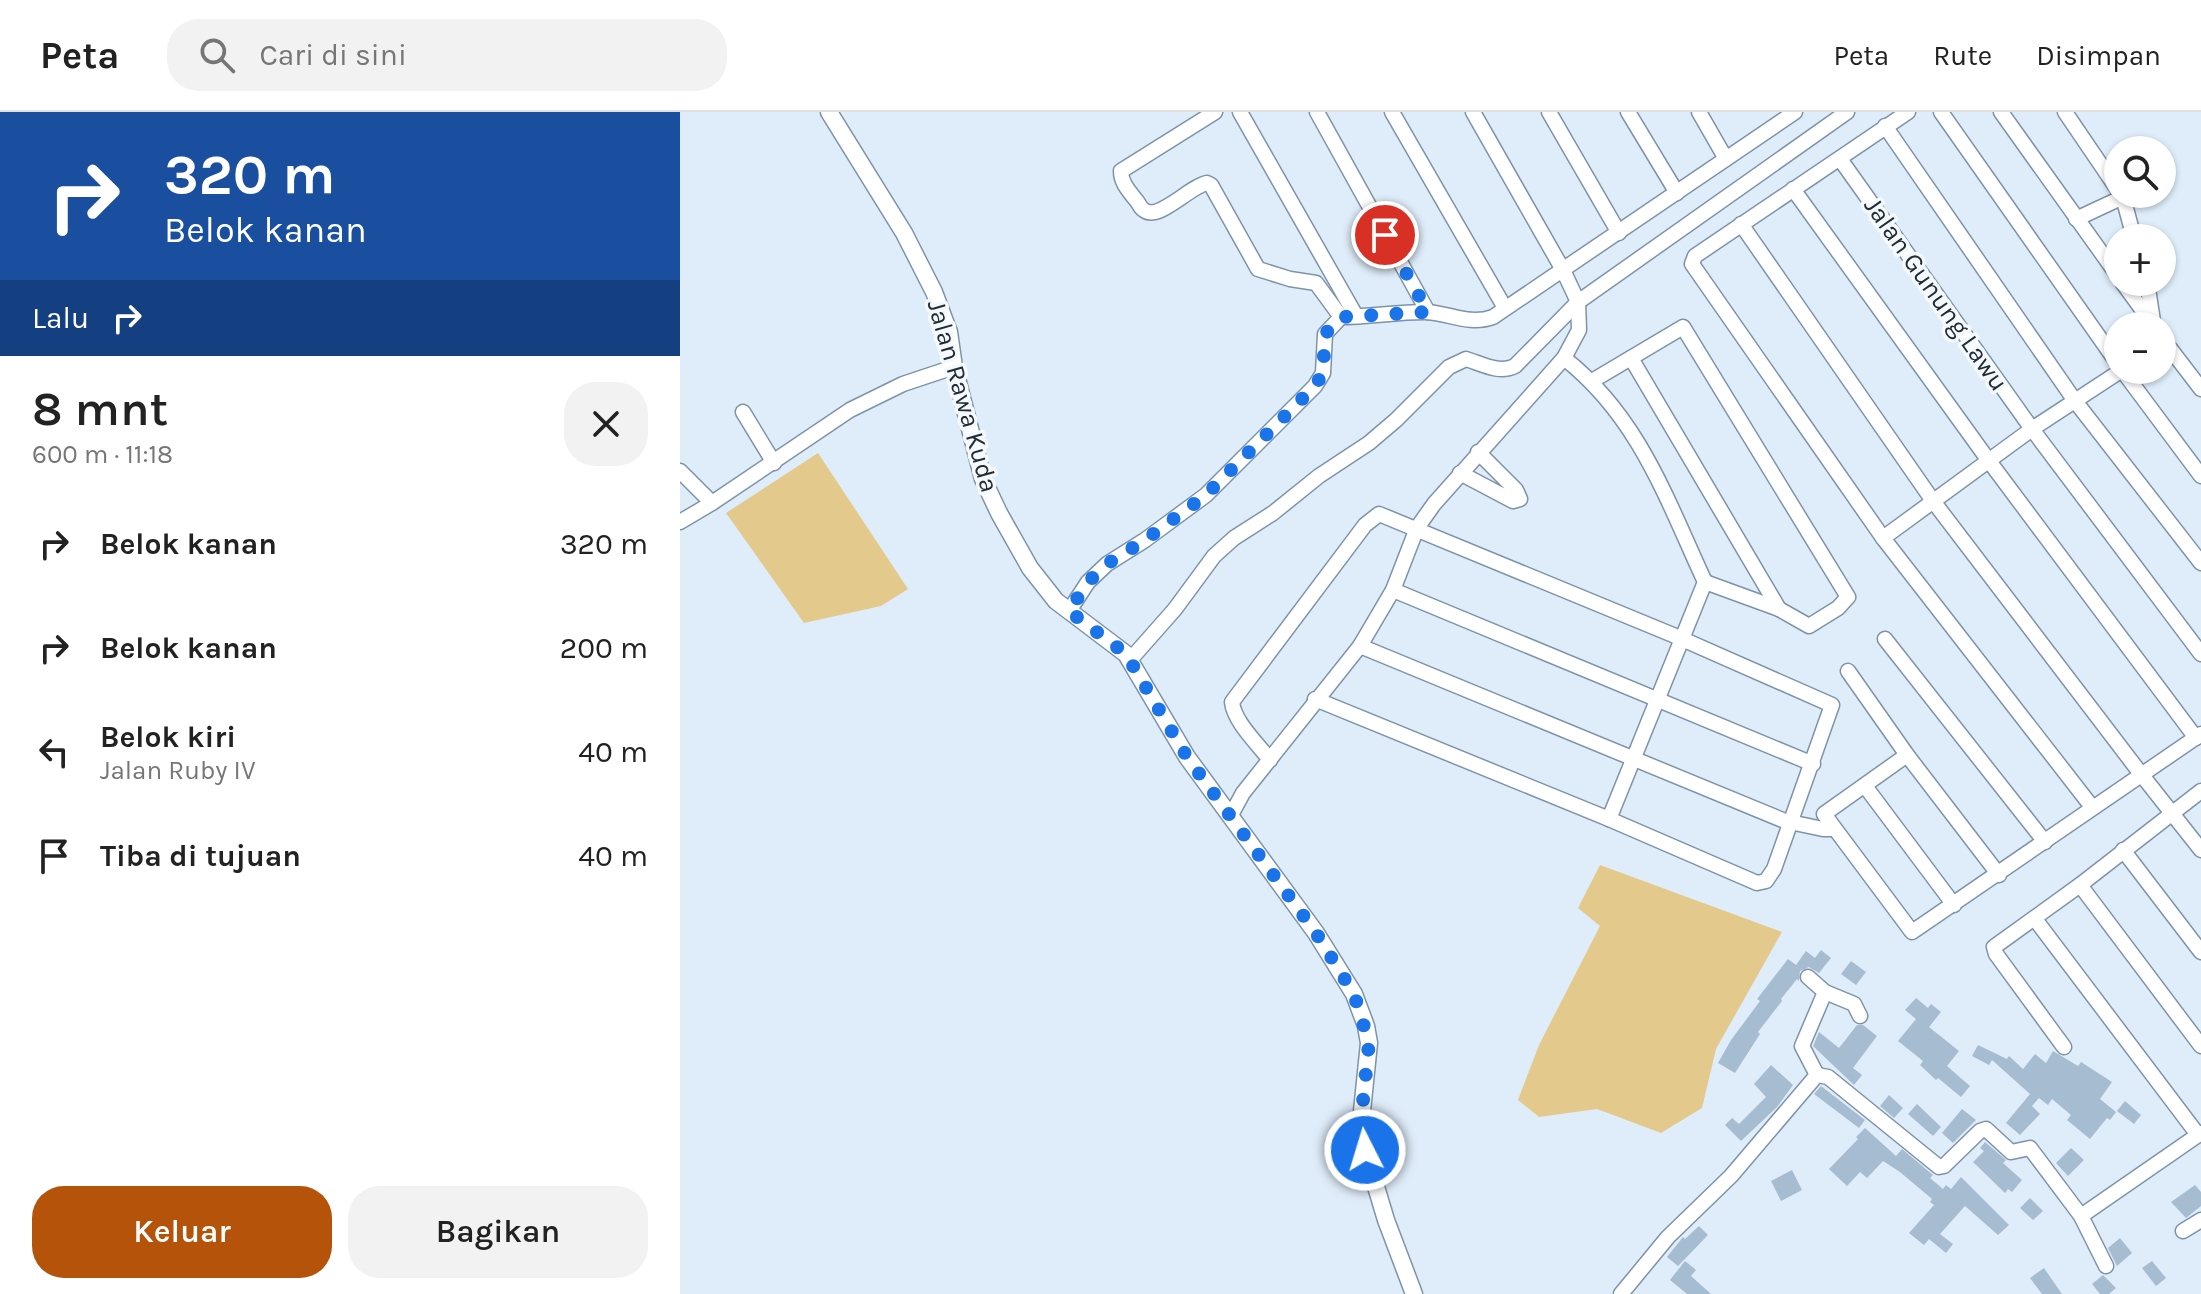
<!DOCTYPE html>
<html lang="id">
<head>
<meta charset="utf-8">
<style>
	body { margin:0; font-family:Karla,sans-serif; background:#f2f2f2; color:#222; height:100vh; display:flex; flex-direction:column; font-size:30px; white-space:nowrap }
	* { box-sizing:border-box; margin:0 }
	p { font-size:26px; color:#767676 }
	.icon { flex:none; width:44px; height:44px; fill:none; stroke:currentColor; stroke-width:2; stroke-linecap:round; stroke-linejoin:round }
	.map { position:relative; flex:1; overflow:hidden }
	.details { display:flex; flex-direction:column; background:#fff; width:680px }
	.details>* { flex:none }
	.hud { background:#1a4fa0; color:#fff; overflow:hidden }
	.buttons { position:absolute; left:1424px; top:24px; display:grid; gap:16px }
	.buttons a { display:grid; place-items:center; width:72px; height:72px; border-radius:50%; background:#fff; box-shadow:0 2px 6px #0004; font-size:40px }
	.pin { position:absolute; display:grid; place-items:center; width:68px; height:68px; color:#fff; margin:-34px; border:4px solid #fff; border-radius:50%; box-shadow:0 2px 8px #0007 }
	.me { position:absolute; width:88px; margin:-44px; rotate:355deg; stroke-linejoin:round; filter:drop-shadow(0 0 6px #0008) }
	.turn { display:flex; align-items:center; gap:28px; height:168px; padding:0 32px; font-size:36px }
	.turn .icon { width:104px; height:104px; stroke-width:2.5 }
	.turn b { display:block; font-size:56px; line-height:68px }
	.then { display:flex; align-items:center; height:76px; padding:0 32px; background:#0003; gap:16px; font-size:30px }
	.round { display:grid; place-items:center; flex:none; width:84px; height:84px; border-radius:32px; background:#f2f2f2 }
	.headline { display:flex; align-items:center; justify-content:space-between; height:136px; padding:0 32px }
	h1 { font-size:48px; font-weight:600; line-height:60px }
	.button { display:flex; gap:16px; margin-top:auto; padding:16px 32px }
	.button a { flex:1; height:92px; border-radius:32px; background:#b45309; color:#fff; font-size:32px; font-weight:600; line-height:92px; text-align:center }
	.button a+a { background:#f2f2f2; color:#222 }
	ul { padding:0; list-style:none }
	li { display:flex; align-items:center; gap:24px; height:104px; padding:0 32px }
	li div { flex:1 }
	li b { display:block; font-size:30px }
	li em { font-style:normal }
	header { display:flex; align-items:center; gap:48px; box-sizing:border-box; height:112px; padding:0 40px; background:#fff; border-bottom:2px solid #e0e0e0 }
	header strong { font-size:38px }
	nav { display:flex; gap:44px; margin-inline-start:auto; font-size:28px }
	.search { width:560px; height:72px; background:#f2f2f2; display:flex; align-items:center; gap:20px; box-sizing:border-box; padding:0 28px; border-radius:32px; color:#767676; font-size:30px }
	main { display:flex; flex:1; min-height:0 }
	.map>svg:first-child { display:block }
	.green { fill:#e3c98c }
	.building { fill:#a6bcd1 }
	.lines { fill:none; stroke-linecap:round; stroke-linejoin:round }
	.minor-casing { stroke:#7e93a7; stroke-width:17 }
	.tertiary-casing { stroke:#7e93a7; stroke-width:19 }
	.minor { stroke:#fff; stroke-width:14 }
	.tertiary { stroke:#fff; stroke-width:16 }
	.route { stroke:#1a73e8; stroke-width:14; stroke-dasharray:0 25.2 }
	.labels { text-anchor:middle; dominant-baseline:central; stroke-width:7; stroke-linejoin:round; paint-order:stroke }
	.street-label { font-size:26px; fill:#232b33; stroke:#f4f9fd }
</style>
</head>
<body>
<header>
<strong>Peta</strong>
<div class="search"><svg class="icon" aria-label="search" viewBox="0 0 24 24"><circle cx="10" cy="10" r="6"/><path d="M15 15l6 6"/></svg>Cari di sini</div>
<nav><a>Peta</a><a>Rute</a><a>Disimpan</a></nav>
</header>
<main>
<section class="details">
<div class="hud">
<div class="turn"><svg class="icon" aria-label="right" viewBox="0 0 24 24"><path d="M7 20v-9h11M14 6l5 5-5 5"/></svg><div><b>320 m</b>Belok kanan</div></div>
<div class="then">Lalu<svg class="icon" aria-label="right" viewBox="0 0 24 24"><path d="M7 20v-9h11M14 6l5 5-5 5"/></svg></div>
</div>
<div class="headline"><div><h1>8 mnt</h1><p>600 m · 11:18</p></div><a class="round"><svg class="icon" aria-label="close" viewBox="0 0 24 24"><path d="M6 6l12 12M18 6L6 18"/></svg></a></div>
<ul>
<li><svg class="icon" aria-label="right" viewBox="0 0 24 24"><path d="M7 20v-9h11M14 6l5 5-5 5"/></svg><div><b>Belok kanan</b></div><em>320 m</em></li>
<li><svg class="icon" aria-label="right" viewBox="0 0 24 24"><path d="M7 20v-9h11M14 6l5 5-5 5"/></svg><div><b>Belok kanan</b></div><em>200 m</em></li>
<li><svg class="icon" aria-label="left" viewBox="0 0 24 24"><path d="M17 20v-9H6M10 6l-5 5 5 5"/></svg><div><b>Belok kiri</b><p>Jalan Ruby IV</p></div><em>40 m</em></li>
<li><svg class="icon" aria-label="arrive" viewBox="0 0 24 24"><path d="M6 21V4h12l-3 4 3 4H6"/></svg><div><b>Tiba di tujuan</b></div><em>40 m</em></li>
</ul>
<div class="button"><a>Keluar</a><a>Bagikan</a></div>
</section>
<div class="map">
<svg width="1521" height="1182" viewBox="0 0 1521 1182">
	<rect width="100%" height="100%" fill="#dfedfa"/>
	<g class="green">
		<polygon points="138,341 228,477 201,494 124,511 46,401"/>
		<polygon points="920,753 1102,820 1036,937 1022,996 981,1021 917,997 859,1005 838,988 859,933 920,814 898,796"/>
	</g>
	<g class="building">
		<polygon points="1141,838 1151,846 1139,861 1129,855 1120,859 1119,869 1117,867 1101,887 1102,889 1078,920 1080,922 1055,961 1038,951 1051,928 1080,889 1077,887 1108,847 1116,853 1126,839 1135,846"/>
		<polygon points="1171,849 1186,860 1176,873 1161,862"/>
		<polygon points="1236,886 1248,896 1251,892 1261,900 1249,915 1279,939 1267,954 1290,974 1281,985 1258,966 1256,968 1240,953 1243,949 1218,929 1236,907 1225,898"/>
		<polygon points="1177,913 1183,913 1197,924 1173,956 1182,963 1174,973 1133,934 1139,920 1159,936"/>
		<polygon points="1298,933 1327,947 1329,944 1343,957 1355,942 1366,951 1373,939 1398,954 1401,950 1432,970 1420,987 1436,1000 1430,1008 1427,1006 1410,1027 1387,1008 1391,1003 1372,987 1368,993 1359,986 1352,994 1360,1002 1340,1023 1326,1011 1350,982 1312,948 1309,953 1292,944"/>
		<polygon points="1091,953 1113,973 1097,995 1061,1029 1045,1013 1052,1006 1059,1012 1086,985 1074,972"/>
		<polygon points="1141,974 1185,1008 1179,1016 1134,982"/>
		<polygon points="1209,983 1223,996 1214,1006 1200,994"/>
		<polygon points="1445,989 1461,1003 1454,1012 1437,999"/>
		<polygon points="1237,992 1261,1015 1253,1024 1228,1002"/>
		<polygon points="1282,997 1296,1008 1273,1031 1262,1021"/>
		<polygon points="1185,1016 1216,1044 1222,1037 1253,1063 1250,1066 1263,1077 1266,1073 1271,1077 1281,1065 1329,1113 1318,1123 1285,1094 1260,1122 1273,1132 1266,1141 1249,1127 1244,1133 1229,1121 1254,1093 1250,1090 1252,1087 1220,1060 1203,1049 1187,1066 1180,1060 1167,1074 1149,1057 1178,1027 1176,1025"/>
		<polygon points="1305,1030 1326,1048 1323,1051 1342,1068 1332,1080 1328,1077 1325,1081 1293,1050 1304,1039 1300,1036"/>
		<polygon points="1391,1036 1404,1048 1388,1064 1376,1051"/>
		<polygon points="1112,1058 1122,1078 1101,1089 1091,1069"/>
		<polygon points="1515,1073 1521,1080 1521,1094 1506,1106 1491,1090"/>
		<polygon points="1350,1086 1363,1099 1353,1108 1340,1096"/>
		<polygon points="1019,1114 1028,1123 998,1154 987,1145 1003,1125 1005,1127"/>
		<polygon points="1440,1126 1452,1141 1437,1154 1428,1136"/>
		<polygon points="1005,1149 1016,1158 1011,1164 1031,1182 1007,1182 990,1168"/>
		<polygon points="1472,1149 1486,1166 1476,1174 1462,1156"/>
		<polygon points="1364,1156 1382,1182 1362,1182 1350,1166"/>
		<polygon points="1423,1163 1436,1176 1429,1182 1420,1182 1412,1172"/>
	</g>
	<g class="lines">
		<g class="minor-casing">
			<g id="minor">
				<path d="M 535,0 L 441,59 C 441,71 449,79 456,88 C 459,91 460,96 464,98 C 478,110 510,74 527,71 L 531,73 L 578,157 L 610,167 L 636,171 L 661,205 C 689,205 716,200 744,200 C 768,200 788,214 813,205 L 1115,0"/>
				<polyline points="560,0 676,204"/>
				<polyline points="637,0 748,200"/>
				<polyline points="712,0 825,196"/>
				<polyline points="869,0 939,121"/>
				<polyline points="948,0 997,81"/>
				<polyline points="1019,0 1046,47"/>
				<polyline points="1228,0 1015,144 1012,152 1203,426 1412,695"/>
				<polyline points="1261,0 1438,252"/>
				<polyline points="1321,0 1438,164"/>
				<polyline points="1385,0 1438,78"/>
				<polyline points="1205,14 1395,289 1521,451"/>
				<polyline points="1160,47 1352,317 1521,542"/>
				<polyline points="1113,77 1309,349 1516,626"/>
				<polyline points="1443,85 1454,126"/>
				<polyline points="1396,107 1443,85 1441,82"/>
				<polyline points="1061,112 1253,389 1461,662 1521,738"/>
				<polyline points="1442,170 1474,214"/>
				<polyline points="1467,170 1473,209"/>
				<polyline points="1482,226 1521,277"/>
				<path d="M 884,246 C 959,305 986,386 1025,470 L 929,707"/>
				<polyline points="951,246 1099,497"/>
				<polyline points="1442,258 1521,364"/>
				<polyline points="912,269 1003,215 1168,485 1158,496 1129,514 1099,497 1025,470"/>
				<polyline points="63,300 94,351"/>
				<polyline points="0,359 32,391 170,298 223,272 274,255"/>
				<polyline points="780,361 833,389 840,387 836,378 798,340"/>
				<polyline points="0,410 32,391"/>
				<polyline points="1203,426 1352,317 1442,258"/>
				<polyline points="713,478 1133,652"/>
				<polyline points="389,499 408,470 427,452 465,428 526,383 635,274 643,261 645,222 661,205"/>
				<polyline points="1205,527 1365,730"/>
				<polyline points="680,534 1105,709 1143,717 1152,717"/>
				<path d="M 450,548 L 495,497 L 534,444 L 554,426 L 593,401 L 639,364 L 689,331 L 716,308 L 769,255 L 786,247 C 802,252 819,262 835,254 L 898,190 L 1167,0"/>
				<polyline points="1168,559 1227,643 1319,763"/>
				<polyline points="1227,643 1144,702 1232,820 1521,622"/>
				<path d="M 590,648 C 578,632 554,610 552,590 L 685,413 L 699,402 L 993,523 L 1152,593 L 1094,757 L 1086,769 L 1077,771 L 929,707 L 635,587"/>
				<polyline points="1185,674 1274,793"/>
				<polyline points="551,703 563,681 680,534 713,478 737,416 754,392 884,246 899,218 898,190 883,158 793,0"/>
				<polyline points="1443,738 1521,840"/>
				<polyline points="1400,773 1521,934"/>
				<polyline points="1355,807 1518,1023"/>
				<polyline points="1128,865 1145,880 1174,892 1180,904"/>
				<polyline points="1384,935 1316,842 1314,835 1400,773 1521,679"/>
				<polyline points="1137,963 1122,934 1145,880"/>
				<polyline points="1401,1104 1521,1021"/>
				<polyline points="1503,1119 1521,1108"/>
				<polyline points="941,1182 988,1125 1051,1064 1137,963 1148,965 1259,1055 1264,1054 1300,1019 1306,1017 1331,1040 1350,1036 1401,1104 1426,1154"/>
			</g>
		</g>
		<g class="tertiary-casing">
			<polyline id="tertiary" points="149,0 224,121 254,180 269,220 274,255 303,367 319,401 350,456 376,489 446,542 507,645 636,821 674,882 686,914 689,931 682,999 685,1038 706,1108 734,1182"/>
		</g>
		<use href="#minor" class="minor"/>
		<use href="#tertiary" class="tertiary"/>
	</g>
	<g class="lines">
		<polyline class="route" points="685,1038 682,999 689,931 674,882 636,821 507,645 446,542 389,499 408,470 427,452 465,428 526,383 635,274 643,261 645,222 661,205 748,200 705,123"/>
	</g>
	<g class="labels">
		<g class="street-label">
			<text transform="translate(1256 182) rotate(55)">Jalan Gunung Lawu</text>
			<text transform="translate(283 284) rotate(74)">Jalan Rawa Kuda</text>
		</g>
	</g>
</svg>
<div class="buttons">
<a><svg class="icon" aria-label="search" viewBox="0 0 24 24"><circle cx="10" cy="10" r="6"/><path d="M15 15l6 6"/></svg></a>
<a>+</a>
<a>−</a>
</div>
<div class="pin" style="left:705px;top:123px;background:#d93025"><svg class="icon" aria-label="arrive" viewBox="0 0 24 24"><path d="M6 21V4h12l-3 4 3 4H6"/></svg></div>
<svg class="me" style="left:685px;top:1038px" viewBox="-20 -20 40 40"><circle r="17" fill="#1a73e8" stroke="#fff" stroke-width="3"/><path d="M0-11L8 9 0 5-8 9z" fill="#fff"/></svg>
</div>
</main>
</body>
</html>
